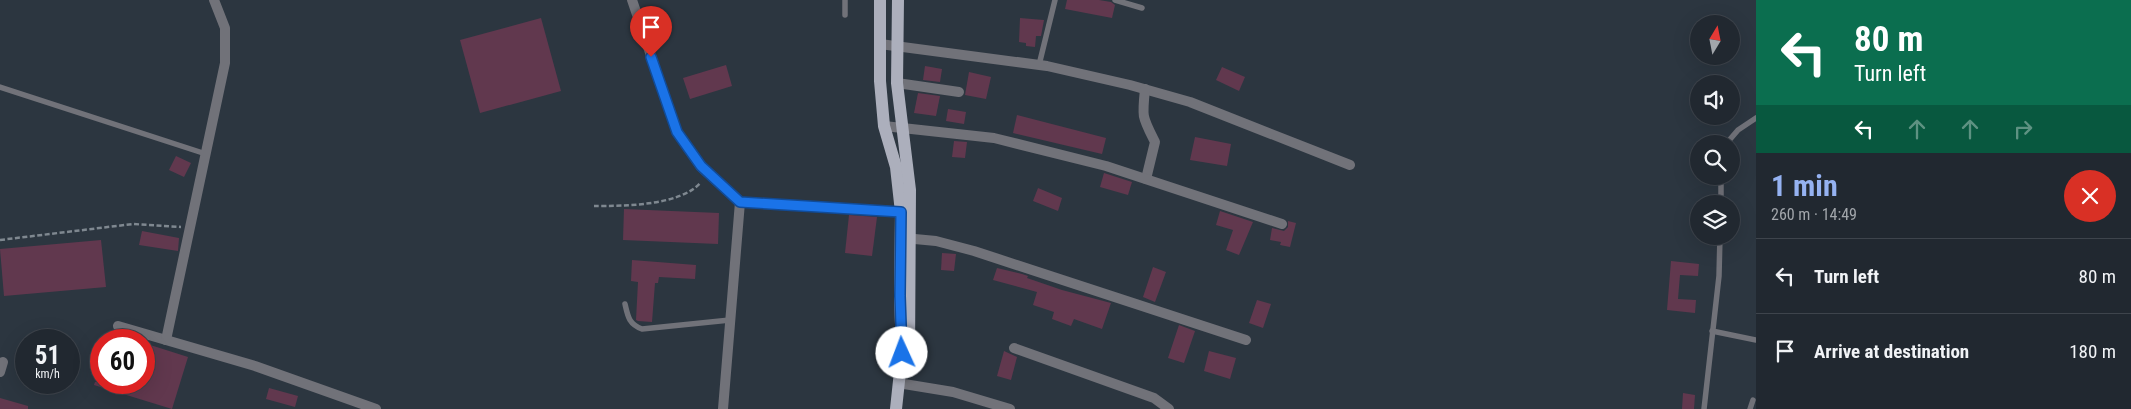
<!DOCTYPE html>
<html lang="en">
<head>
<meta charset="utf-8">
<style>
	body { margin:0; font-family:"Roboto Condensed",sans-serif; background:#2d343c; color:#f1f3f6; height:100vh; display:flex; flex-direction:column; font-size:19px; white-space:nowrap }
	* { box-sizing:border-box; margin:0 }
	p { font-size:16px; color:#a2a6ab }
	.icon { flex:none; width:28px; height:28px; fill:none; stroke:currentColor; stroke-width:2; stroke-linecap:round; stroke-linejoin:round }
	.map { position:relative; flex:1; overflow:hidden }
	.side { display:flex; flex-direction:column; background:#212830; width:375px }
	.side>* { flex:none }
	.guide { background:#0b6e4f; color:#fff; overflow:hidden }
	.needle { width:32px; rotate:10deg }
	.tools { position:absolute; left:1690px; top:15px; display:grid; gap:10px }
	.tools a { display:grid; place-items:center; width:50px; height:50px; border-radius:50%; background:#212830; box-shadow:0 5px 20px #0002,0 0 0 1px #3e444c; font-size:25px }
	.speed { position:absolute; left:15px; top:329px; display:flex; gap:10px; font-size:25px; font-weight:700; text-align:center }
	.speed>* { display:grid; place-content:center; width:65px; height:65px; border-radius:50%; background:#212830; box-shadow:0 5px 20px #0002,0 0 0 1px #3e444c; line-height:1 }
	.speed small { font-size:12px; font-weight:400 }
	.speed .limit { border:8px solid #d22; background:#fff; color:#111 }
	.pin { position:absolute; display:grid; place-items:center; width:42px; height:42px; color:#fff; margin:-51px -21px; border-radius:50% 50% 50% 0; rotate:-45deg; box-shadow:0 0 5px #0007 }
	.pin .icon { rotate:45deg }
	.me { position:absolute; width:55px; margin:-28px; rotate:358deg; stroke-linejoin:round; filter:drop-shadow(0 0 4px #0008) }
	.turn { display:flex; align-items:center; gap:18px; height:105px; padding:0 15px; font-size:22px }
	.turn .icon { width:65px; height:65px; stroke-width:2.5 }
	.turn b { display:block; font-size:35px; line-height:42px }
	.lanes { display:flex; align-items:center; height:48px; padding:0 15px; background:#0003; justify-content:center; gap:25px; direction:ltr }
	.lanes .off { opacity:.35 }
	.round { display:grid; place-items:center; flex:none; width:52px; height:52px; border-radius:26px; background:#2d343c }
	.overview { display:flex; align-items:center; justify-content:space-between; height:85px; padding:0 15px }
	h1 { font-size:30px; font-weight:700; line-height:38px; color:#95b2f1 }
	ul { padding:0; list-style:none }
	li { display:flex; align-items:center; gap:15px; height:75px; padding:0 15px; border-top:1px solid #3e444c }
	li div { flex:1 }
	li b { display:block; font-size:19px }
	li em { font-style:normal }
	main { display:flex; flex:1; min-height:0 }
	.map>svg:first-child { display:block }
	.building { fill:#61384e }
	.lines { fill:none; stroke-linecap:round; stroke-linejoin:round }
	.path { stroke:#7f8890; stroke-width:2.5; stroke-dasharray:5 2.5; stroke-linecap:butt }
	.lane { stroke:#717279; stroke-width:5.5 }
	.street { stroke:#717279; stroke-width:10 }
	.primary { stroke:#acafbc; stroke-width:12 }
	.route-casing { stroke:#114b97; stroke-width:12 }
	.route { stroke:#1a73e8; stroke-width:9 }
</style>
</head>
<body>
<main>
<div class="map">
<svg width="1756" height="409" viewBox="0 0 1756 409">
	<rect width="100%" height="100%" fill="#2c3640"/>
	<g class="building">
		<polygon points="1067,0 1099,0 1111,2 1115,5 1112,18 1065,9"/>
		<polygon points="541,18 561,91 480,113 460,40"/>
		<polygon points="1020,18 1044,20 1041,36 1036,36 1035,47 1026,46 1026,43 1019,42"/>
		<polygon points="726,65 732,86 690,99 683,78"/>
		<polygon points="925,66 942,69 940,82 923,80"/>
		<polygon points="1222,67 1245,77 1239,91 1216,80"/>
		<polygon points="969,72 991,77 986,99 965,95"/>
		<polygon points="918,93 940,96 936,116 914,113"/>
		<polygon points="948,109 966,112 964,124 946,121"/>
		<polygon points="1017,115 1106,138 1102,154 1013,133"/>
		<polygon points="1195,137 1231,144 1227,166 1190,160"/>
		<polygon points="954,141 967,142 965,158 952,157"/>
		<polygon points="176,156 191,163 184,177 169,170"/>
		<polygon points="1104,173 1132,182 1128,195 1100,187"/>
		<polygon points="1038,188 1062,198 1058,211 1033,201"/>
		<polygon points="624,209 719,213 718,244 623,240"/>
		<polygon points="1220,211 1253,222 1239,255 1226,250 1233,230 1216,225"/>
		<polygon points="849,215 877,217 872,256 845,253"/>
		<polygon points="1288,221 1296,223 1290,247 1280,245 1281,242 1270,240 1272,228 1284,231 1288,227"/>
		<polygon points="142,231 179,238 178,251 139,245"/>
		<polygon points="101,240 106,287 4,296 0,249"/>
		<polygon points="942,253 956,254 954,271 941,270"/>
		<polygon points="632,260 696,265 695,279 659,277 658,283 655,283 652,322 638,321 636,320 638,282 631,281"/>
		<polygon points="1671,261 1699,264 1698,276 1680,275 1678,299 1696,300 1695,313 1667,310"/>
		<polygon points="1153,267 1166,272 1155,302 1143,297"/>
		<polygon points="997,268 1022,274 1028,276 1027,278 1062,290 1111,303 1102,329 1074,319 1071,326 1052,319 1054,312 1033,305 1037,292 993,280"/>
		<polygon points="1257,300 1271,304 1263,328 1249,323"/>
		<polygon points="1179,325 1195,331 1184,363 1168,358"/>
		<polygon points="144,343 188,357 172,409 94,385 95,382 144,382"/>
		<polygon points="1004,351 1017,357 1011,380 997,376"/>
		<polygon points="1209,351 1236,358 1230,379 1204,371"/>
		<polygon points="269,388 298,396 295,407 266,399"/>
		<polygon points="1683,393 1695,395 1694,409 1682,409"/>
		<polygon points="0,398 28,406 28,409 0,409"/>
	</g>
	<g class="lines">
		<g class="path">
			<path d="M 594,206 C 623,206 681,206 701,182"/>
			<polyline points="0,240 133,224 181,227"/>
		</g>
		<g class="lane">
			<polyline points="845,0 845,15"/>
			<polyline points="1115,0 1142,8"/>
			<polyline points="1039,65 1055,0"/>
			<polyline points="0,87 206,154"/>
			<polyline points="1726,144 1738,130 1756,118"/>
			<polyline points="1721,204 1721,176"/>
			<path d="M 625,304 C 628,317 629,324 642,329 L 730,320"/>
			<polyline points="1712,331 1756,340"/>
			<polyline points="1704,409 1719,276 1720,236"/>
			<polyline points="1750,409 1753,400"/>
		</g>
		<g class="street">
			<polyline points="632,0 677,132 701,167 740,202"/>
			<polyline points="880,44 1047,66 1130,85 1190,102 1350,165"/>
			<polyline points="897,83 959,92"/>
			<path d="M 1145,89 C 1142,118 1142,116 1155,142 L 1146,179"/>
			<polyline points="884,126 994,138 1106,166 1282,224"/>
			<polyline points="904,238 936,241 974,251 1246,340"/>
			<polyline points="118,326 255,366 376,409"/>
			<polyline points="166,340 225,63 225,28 214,0"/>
			<polyline points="1014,348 1154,398 1169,409"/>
			<polyline points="0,372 3,362"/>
			<polyline points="898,383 953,392 1010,409"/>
			<polyline points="723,409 740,202 908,212"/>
		</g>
		<g class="primary">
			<polyline points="880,0 880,81 884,126 896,167 901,212 900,296 902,353 896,409"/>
			<polyline points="898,0 897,83 910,190 909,357"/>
		</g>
	</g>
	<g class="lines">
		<g class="route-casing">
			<polyline id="route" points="651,57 677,132 701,166 740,202 901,212 900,296 902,353"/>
		</g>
		<use href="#route" class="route"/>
	</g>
</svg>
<div class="tools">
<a><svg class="needle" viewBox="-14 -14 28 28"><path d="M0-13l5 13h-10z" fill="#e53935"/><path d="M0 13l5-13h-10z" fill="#a2a6ab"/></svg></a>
<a><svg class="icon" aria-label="sound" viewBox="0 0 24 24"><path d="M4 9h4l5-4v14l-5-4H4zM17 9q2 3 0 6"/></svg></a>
<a><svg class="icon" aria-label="search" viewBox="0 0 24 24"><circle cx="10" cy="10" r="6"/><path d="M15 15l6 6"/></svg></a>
<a><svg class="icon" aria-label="layers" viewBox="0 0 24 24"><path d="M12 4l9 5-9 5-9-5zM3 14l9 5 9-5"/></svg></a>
</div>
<div class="speed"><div>51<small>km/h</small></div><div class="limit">60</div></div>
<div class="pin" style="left:651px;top:57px;background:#d93025"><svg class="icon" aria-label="arrive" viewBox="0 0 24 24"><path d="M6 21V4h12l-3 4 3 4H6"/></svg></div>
<svg class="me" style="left:902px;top:353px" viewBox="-20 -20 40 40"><circle r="19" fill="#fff"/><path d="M0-13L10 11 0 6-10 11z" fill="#1a73e8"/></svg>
</div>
<section class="side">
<div class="guide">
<div class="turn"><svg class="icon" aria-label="left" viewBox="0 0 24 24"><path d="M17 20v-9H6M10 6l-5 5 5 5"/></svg><div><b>80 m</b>Turn left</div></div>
<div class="lanes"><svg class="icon" aria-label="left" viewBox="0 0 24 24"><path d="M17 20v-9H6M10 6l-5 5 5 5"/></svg><svg class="icon off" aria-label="ahead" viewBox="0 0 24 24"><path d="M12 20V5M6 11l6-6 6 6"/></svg><svg class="icon off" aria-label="ahead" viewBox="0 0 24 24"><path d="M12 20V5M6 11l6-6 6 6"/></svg><svg class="icon off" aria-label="right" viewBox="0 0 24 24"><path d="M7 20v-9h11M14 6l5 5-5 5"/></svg></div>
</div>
<div class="overview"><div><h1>1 min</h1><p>260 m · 14:49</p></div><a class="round" style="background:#d93025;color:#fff"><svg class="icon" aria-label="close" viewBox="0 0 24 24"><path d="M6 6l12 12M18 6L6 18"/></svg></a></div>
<ul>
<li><svg class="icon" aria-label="left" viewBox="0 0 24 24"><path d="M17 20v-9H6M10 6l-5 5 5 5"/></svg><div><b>Turn left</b></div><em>80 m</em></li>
<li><svg class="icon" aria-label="arrive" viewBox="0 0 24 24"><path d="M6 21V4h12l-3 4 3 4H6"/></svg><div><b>Arrive at destination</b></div><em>180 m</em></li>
</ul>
</section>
</main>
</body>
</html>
